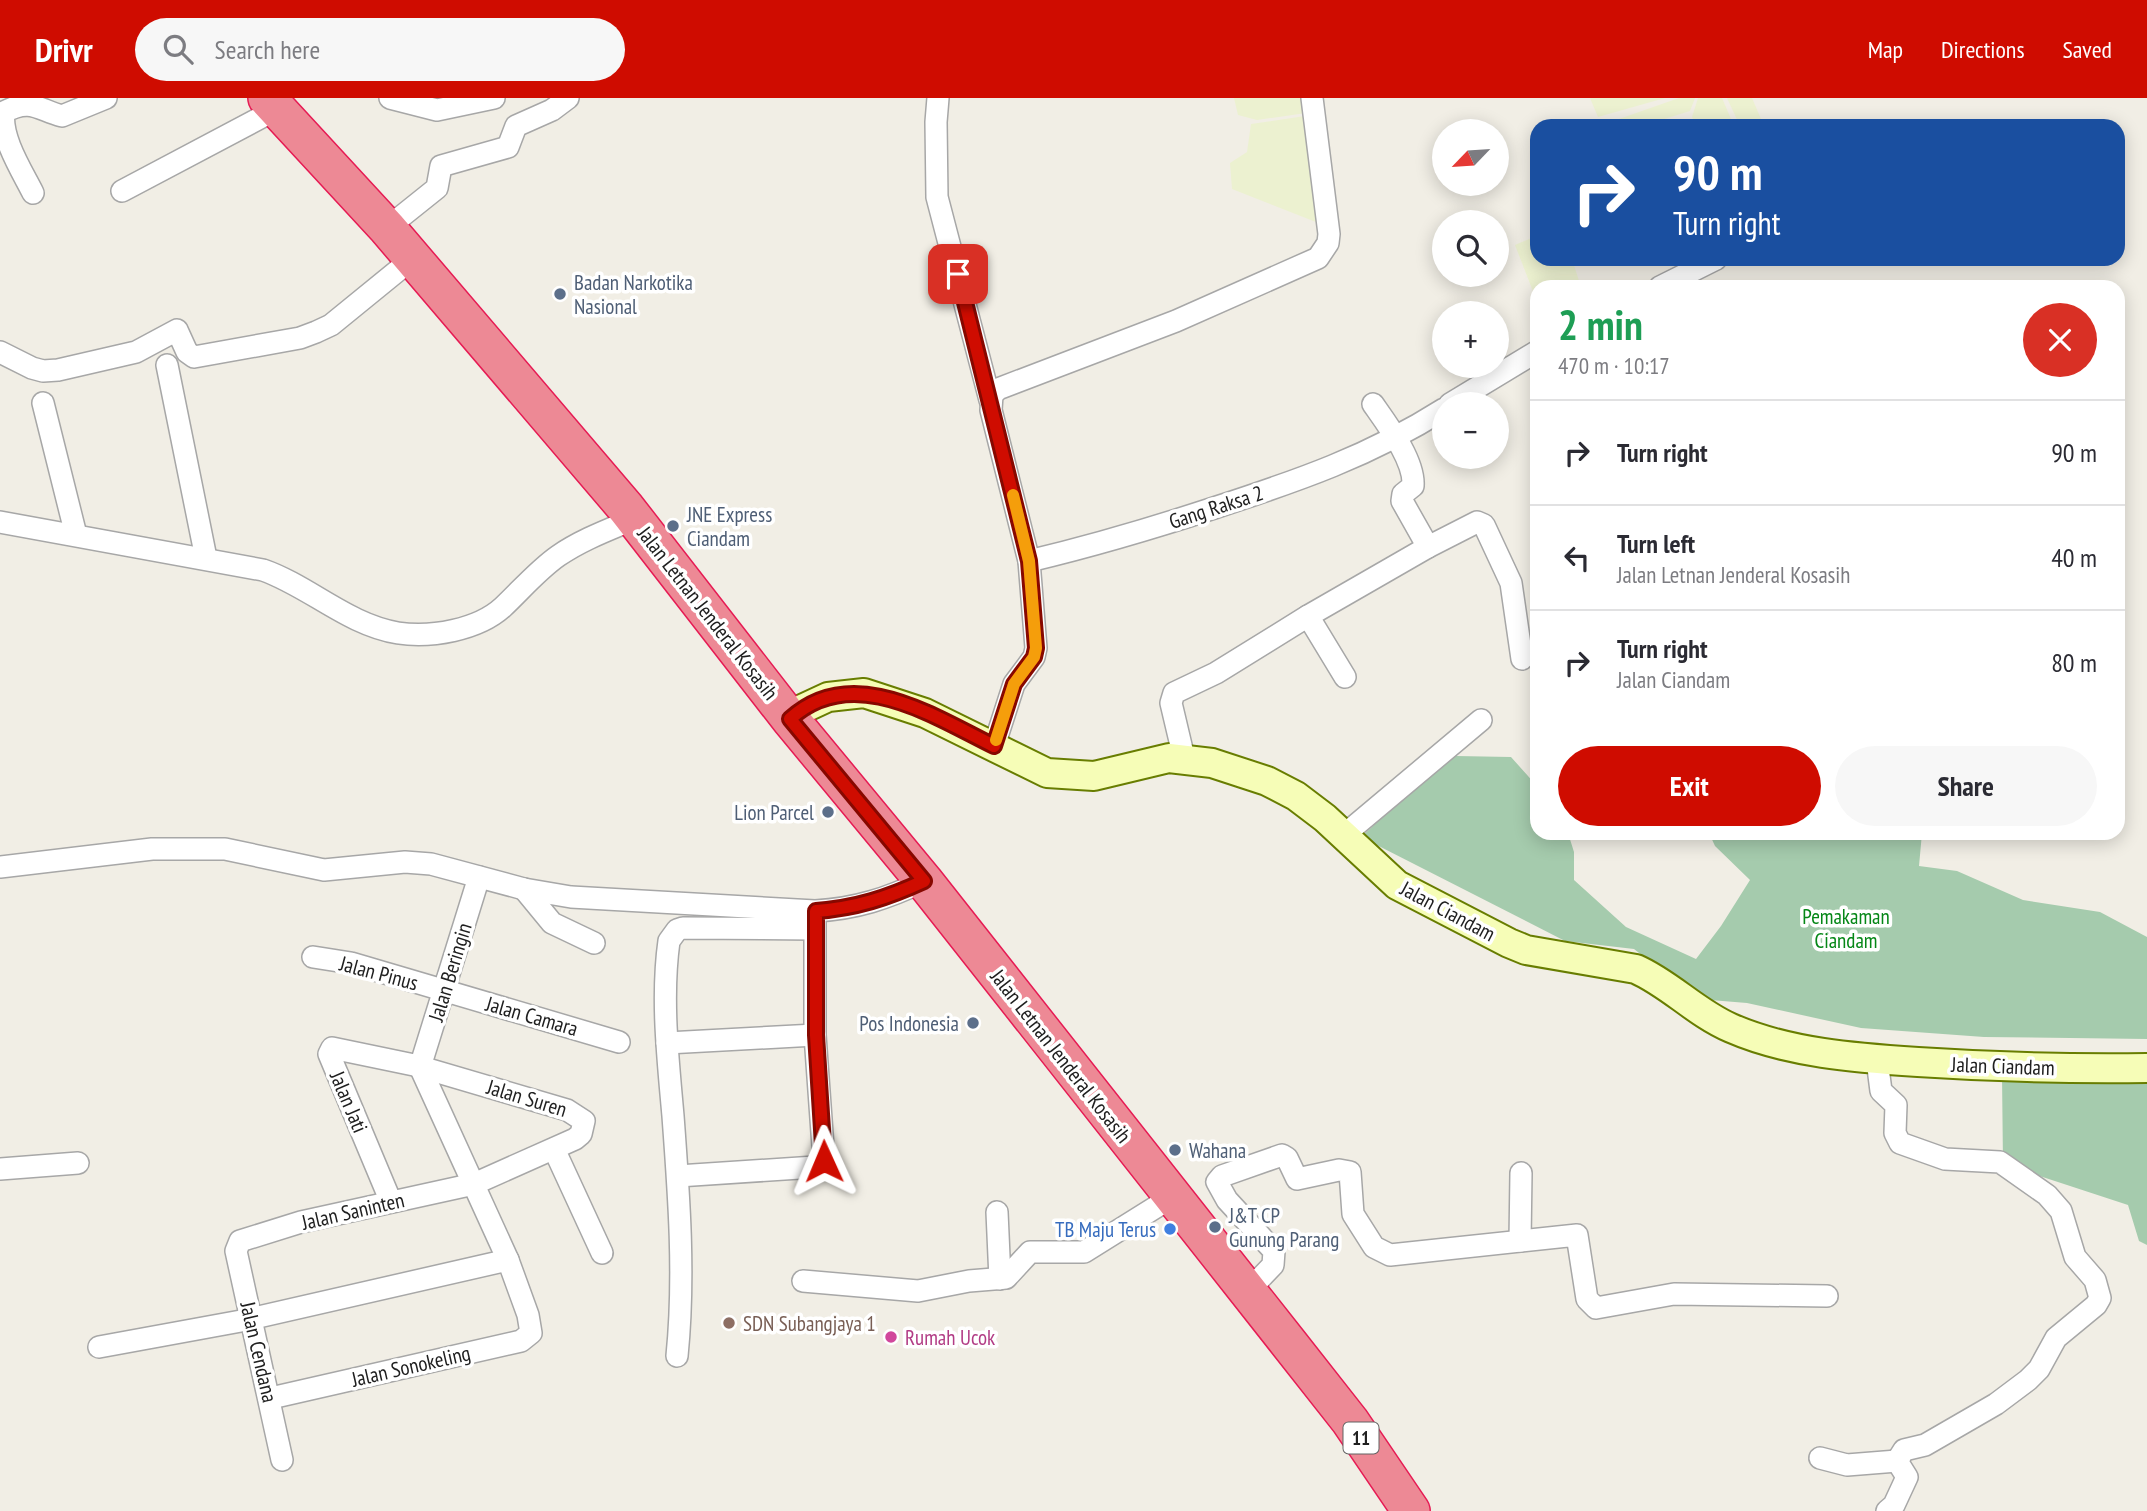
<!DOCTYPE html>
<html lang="en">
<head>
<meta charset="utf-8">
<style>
	body { margin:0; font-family:"PT Sans Narrow",sans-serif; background:#f7f7f7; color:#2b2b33; height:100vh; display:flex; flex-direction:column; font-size:26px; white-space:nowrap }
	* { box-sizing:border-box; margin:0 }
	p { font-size:23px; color:#7c7c81 }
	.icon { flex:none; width:38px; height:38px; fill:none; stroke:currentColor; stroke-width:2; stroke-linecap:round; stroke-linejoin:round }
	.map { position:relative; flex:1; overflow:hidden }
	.details { position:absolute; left:1530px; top:182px; width:595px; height:560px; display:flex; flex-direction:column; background:#fff; border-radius:21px; box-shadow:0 4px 18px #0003 }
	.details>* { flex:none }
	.top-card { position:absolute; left:1530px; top:21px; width:595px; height:147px; border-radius:21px; box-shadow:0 4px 18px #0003; background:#1a4fa0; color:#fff; overflow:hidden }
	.needle { width:46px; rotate:245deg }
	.buttons { position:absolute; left:1432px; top:21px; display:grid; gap:14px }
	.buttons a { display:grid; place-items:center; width:77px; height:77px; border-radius:50%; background:#fff; box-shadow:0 4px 18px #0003; font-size:35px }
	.pin { position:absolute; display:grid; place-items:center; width:60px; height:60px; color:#fff; margin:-30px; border-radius:14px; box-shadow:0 4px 10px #0006 }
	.me { position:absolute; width:77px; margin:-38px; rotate:359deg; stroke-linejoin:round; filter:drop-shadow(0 0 5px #0008) }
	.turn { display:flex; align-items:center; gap:24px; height:147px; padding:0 28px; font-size:32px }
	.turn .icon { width:91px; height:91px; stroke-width:2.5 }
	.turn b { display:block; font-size:49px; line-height:60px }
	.round { display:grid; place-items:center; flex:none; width:74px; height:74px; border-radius:37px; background:#f7f7f7 }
	.summary { display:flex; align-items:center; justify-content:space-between; height:119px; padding:0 28px }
	h1 { font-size:42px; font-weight:700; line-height:52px; color:#1e9e55 }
	.action { display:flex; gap:14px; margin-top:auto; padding:14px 28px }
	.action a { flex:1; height:80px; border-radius:42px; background:#cf0c00; color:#fff; font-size:28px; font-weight:700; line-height:80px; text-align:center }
	.action a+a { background:#f7f7f7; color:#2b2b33 }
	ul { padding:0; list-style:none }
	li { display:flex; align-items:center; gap:21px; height:105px; padding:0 28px; border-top:2px solid #e1e1e2 }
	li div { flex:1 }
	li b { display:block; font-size:26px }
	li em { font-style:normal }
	header { display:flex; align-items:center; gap:42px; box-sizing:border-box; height:98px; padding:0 35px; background:#cf0c00; color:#fff }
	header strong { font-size:33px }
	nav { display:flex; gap:38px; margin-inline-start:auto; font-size:24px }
	.search { width:490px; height:63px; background:#f7f7f7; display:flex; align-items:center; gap:18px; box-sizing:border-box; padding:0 24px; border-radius:38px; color:#7c7c81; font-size:26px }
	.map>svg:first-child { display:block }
	.farmland { fill:#ecf1d0 }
	.cemetery { fill:#a5cbad }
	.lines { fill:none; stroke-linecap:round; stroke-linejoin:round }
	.street-casing { stroke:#a7a7a7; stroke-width:24 }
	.secondary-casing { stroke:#687d00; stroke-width:32 }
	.highway-casing { stroke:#e61b54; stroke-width:40 }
	.street { stroke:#fff; stroke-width:21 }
	.secondary { stroke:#f6fdb7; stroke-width:28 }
	.highway { stroke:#ed8995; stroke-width:37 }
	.route-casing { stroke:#870800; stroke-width:18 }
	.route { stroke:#cf0c00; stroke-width:12 }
	.slow { stroke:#f59e0b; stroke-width:12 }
	.service-dot { fill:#5c6f8a; stroke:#fff; stroke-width:2.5 }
	.shop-dot { fill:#3f7fe0; stroke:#fff; stroke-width:2.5 }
	.education-dot { fill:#8d6e63; stroke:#fff; stroke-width:2.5 }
	.hotel-dot { fill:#d1479c; stroke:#fff; stroke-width:2.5 }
	.labels { text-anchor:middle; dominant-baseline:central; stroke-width:7; stroke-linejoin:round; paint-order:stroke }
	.shield { fill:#fff; stroke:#636363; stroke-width:2 }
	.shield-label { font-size:19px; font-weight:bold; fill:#202020 }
	.service-label { font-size:21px; fill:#4e5e75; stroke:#fff; text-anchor:start }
	.street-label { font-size:21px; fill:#202020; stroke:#fff }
	.park-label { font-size:21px; fill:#058717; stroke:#fff }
	.shop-label { font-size:21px; fill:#366cbe; stroke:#fff; text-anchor:end }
	.education-label { font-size:21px; fill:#785e54; stroke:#fff; text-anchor:start }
	.hotel-label { font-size:21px; fill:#b23c85; stroke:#fff; text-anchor:start }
</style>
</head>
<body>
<header>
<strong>Drivr</strong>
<div class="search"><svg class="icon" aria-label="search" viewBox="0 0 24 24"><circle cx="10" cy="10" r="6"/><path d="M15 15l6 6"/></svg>Search here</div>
<nav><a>Map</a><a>Directions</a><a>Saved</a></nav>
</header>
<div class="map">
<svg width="2147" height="1413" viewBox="0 0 2147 1413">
	<rect width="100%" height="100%" fill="#f1eee5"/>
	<g class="farmland">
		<polygon points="1234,0 1304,0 1306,15 1257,22 1238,17"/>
		<polygon points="1590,0 1665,0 1598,19"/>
		<polygon points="1679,0 1695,0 1690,13 1642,28 1599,28"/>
		<polygon points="1698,0 1722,0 1734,28 1696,28 1692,19"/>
		<polygon points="1727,0 1752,0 1764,28 1740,28"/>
		<polygon points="1305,18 1321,126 1232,91 1230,65 1247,54 1251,26"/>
		<polygon points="1536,138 1536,161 1572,161 1581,189 1536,189 1536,196 1534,196 1515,147"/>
	</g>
	<g class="cemetery">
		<polygon points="1456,658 1511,659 1536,687 1536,735 1568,735 1574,754 1574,782 1626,829 1696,861 1721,828 1750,782 1715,748 1709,735 1922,735 1919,768 1957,773 2023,802 2100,814 2147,839 2147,941 1984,939 1861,930 1747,905 1698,901 1634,851 1565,843 1361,739 1423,682"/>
		<polygon points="2002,977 2147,980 2147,1147 2139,1143 2128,1107 2003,1066"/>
	</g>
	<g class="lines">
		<g class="street-casing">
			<g id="street">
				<polyline points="390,0 437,12 494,0"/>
				<polyline points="938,0 936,24 937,99 990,302"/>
				<polyline points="122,93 277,11"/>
				<path d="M 33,95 C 22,73 0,39 4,14 C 31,0 37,11 62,18 L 106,0"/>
				<polyline points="387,130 437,90 441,68 508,49 516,28 552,12 568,0"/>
				<polyline points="1660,189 1716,161"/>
				<polyline points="0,254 32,270 43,273 58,272 136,254 177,232 187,254 194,259 300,240 316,234 331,227 412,161"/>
				<polyline points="167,267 206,460"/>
				<polyline points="43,305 76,437"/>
				<polyline points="1450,306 1536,254"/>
				<path d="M 0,424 L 263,472 C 309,488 348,527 398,535 C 431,540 478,532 503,509 C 521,492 538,472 558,458 C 581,442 608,432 634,421"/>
				<polyline points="1428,449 1477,424 1484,427 1511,485 1522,561"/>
				<path d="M 1029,463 C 1092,448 1153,430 1214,410 C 1297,383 1370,358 1444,311"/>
				<path d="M 1308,518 L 1428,449 L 1402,403 L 1403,396 L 1413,388 C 1415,363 1387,326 1373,306"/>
				<polyline points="994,648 1014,586 1034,559 1036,550 1029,463 991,312 992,297 998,291 1176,223 1318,160 1328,145 1329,136 1312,0"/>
				<polyline points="1184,660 1171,605 1174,595 1216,575 1308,518 1345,579"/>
				<polyline points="1344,737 1481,622"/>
				<path d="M 0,769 L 152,751 L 225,751 L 324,772 L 405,764 L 431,766 L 524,791 L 571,799 L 815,813 C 856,811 888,800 924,783"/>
				<polyline points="524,791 552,825 594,845"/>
				<polyline points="313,859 351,865 619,944"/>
				<polyline points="667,945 815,937"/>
				<polyline points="1877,962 1881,993 1896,1007 1895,1035 1900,1045 1945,1061 2000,1064 2047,1097 2061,1113 2075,1159 2095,1182 2100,1200 2096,1207 2056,1240 2039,1271 2028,1282 1996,1306 1925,1347 1904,1352 1897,1363 1907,1379 1894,1407 1887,1413"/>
				<polyline points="420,969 479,779"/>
				<polyline points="554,1051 602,1155"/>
				<polyline points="0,1071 78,1065"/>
				<polyline points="678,1078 815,1069 824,1063 815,937 815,819"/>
				<polyline points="997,1114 1000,1181"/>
				<polyline points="1520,1143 1521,1075"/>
				<polyline points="803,1183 918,1193 969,1183 1006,1180 1030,1154 1084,1154 1172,1099"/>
				<polyline points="1248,1193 1273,1167 1274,1153 1227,1102 1217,1084 1222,1078 1282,1057 1287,1060 1297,1081 1339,1072 1350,1074 1353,1116 1374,1149 1390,1157 1577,1137 1587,1201 1596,1210 1674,1196 1827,1198"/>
				<polyline points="99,1249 241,1223 508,1162"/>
				<path d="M 677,1258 C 685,1179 679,1098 673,1018 C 668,961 661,900 669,843 L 677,832 L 683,830 L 813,831"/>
				<polyline points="271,1300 521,1243 531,1235 528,1217 508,1162 420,969"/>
				<polyline points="1820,1360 1847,1367 1897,1363"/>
				<polyline points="282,1362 236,1153 240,1143 301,1124 474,1086 575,1041 581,1036 584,1023 567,1012 414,967 332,950 329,956 391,1104"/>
			</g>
		</g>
		<g class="secondary-casing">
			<path id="secondary" d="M 790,621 L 800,612 L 828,599 L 864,595 L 925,615 L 1047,675 L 1094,678 L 1169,660 L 1212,665 L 1267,683 L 1296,698 L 1325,720 L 1397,787 L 1509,845 L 1526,852 L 1636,871 C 1670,886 1696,915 1731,930 C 1788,955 1856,960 1918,964 C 1994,969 2071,971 2147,970"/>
		</g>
		<g class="highway-casing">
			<polyline id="highway" points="267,0 387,130 626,410 790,621 924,783 1287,1243 1350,1323 1411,1413"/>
		</g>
		<use href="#street" class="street"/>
		<use href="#secondary" class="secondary"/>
		<use href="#highway" class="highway"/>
	</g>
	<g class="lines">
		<g class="route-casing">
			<path id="route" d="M 824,1063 L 816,937 L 816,813 C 856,810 887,800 924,783 L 790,621 C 852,564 933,618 994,648 L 1014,586 L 1034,559 L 1036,550 L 1029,463 L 958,176"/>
		</g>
		<use href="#route" class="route"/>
		<polyline class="slow" points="996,642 1014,586 1034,559 1036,550 1029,463 1013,397"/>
	</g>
	<g class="service-dot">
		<circle cx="560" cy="196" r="7"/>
		<circle cx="673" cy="428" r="7"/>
		<circle cx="828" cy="714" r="7"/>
		<circle cx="973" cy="925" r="7"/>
		<circle cx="1175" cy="1052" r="7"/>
		<circle cx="1215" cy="1129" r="7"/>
	</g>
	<circle class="shop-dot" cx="1170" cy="1131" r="7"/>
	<circle class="education-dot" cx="729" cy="1225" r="7"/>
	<circle class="hotel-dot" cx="891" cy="1239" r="7"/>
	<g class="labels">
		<rect class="shield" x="1343.5" y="1324.5" width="35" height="31" rx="5"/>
		<g class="shield-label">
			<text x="1361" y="1340">11</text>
		</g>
		<g class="service-label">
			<text x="574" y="184">Badan Narkotika<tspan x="574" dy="24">Nasional</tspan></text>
			<text x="687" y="416">JNE Express<tspan x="687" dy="24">Ciandam</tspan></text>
			<text x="814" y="714" text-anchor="end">Lion Parcel</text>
			<text x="959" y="925" text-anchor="end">Pos Indonesia</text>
			<text x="1189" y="1052">Wahana</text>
			<text x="1229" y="1117">J&amp;T CP<tspan x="1229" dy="24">Gunung Parang</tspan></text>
		</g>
		<g class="street-label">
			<text transform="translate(1216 409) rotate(-18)">Gang Raksa 2</text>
			<text transform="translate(708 515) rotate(52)">Jalan Letnan Jenderal Kosasih</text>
			<text transform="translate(1448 813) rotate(28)">Jalan Ciandam</text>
			<text transform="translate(450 874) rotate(-73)">Jalan Beringin</text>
			<text transform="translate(379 875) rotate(15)">Jalan Pinus</text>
			<text transform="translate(532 918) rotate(16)">Jalan Camara</text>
			<text transform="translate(1061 958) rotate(52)">Jalan Letnan Jenderal Kosasih</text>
			<text transform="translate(2003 968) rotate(2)">Jalan Ciandam</text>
			<text transform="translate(527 1000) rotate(17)">Jalan Suren</text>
			<text transform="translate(349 1004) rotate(67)">Jalan Jati</text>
			<text transform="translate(353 1113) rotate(-13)">Jalan Saninten</text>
			<text transform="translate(259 1254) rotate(77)">Jalan Cendana</text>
			<text transform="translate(411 1268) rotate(-13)">Jalan Sonokeling</text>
		</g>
		<g class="park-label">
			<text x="1846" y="818">Pemakaman<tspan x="1846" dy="24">Ciandam</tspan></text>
		</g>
		<g class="shop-label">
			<text x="1156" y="1131">TB Maju Terus</text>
		</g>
		<g class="education-label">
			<text x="743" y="1225">SDN Subangjaya 1</text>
		</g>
		<g class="hotel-label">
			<text x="905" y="1239">Rumah Ucok</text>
		</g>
	</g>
</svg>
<div class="buttons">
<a><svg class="needle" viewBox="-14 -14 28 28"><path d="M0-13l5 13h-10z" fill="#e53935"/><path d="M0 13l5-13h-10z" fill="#7c7c81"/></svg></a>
<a><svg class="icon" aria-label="search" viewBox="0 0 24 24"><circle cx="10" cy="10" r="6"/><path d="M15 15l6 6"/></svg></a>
<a>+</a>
<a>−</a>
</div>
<div class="pin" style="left:958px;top:176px;background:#d93025"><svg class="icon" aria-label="arrive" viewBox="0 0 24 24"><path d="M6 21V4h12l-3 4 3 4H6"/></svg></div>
<svg class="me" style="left:824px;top:1063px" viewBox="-20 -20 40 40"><path d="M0-17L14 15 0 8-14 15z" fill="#cf0c00" stroke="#fff" stroke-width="4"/></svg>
<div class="top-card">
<div class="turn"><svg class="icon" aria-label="right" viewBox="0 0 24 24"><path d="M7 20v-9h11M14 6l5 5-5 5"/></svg><div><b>90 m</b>Turn right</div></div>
</div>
<section class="details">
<div class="summary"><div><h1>2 min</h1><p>470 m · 10:17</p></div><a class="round" style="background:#d93025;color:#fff"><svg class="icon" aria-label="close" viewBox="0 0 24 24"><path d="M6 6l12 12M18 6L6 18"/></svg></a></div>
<ul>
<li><svg class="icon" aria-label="right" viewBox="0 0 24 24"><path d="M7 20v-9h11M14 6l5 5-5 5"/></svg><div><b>Turn right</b></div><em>90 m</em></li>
<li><svg class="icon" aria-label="left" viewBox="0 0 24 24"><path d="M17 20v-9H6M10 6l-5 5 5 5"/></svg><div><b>Turn left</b><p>Jalan Letnan Jenderal Kosasih</p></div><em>40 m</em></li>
<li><svg class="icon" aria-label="right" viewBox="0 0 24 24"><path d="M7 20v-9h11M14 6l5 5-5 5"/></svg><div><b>Turn right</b><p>Jalan Ciandam</p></div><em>80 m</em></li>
</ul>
<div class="action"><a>Exit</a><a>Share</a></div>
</section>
</div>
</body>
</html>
